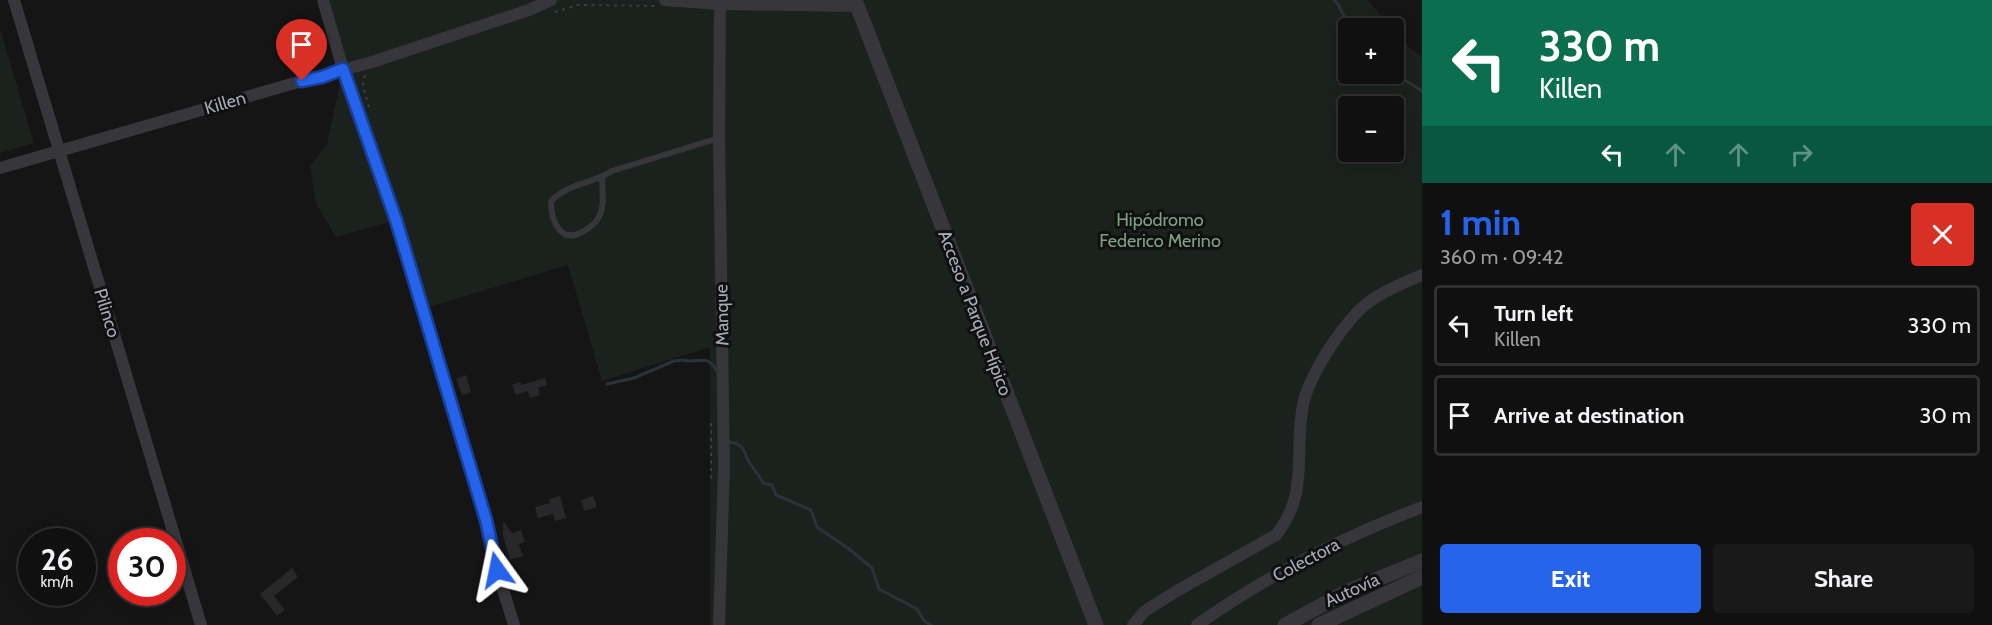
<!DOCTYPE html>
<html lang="en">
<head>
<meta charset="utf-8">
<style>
	body { margin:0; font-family:Cabin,sans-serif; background:#191919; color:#f1f3f6; height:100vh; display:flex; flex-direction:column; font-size:22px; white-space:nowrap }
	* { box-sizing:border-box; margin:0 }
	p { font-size:20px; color:#9c9d9f }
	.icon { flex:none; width:33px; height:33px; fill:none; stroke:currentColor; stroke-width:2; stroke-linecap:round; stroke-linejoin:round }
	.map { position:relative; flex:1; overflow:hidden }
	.side { display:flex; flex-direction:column; background:#101010; width:570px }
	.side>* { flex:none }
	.guide { background:#0b6e4f; color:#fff; overflow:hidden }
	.controls { position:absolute; left:1338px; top:18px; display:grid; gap:12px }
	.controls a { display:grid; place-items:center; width:66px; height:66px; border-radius:6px; background:#101010; box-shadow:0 3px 15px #0003,0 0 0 2px #303030; font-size:30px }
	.speed { position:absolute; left:18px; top:528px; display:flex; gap:12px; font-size:30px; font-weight:700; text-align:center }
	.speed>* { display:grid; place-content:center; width:78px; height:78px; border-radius:50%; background:#101010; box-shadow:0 3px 15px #0003,0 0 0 2px #303030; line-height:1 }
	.speed small { font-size:15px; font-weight:400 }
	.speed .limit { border:9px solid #d22; background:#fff; color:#111 }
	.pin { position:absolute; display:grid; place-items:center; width:51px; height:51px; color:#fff; margin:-62px -26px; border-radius:50% 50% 50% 0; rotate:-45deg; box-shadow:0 0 6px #0007 }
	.pin .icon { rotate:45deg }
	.me { position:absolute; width:66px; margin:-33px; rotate:348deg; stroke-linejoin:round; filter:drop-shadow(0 0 4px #0008) }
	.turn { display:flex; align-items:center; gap:21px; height:126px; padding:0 18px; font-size:27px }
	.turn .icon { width:78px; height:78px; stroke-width:2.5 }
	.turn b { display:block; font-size:42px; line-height:51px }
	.lanes { display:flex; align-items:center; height:57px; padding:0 18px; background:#0003; justify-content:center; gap:30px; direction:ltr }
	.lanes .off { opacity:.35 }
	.round { display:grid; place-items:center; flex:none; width:63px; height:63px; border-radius:6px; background:#191919 }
	.head { display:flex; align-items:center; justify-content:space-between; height:102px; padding:0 18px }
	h1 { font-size:36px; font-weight:700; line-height:45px; color:#2563eb }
	.button { display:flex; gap:12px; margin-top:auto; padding:12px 18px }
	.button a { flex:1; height:69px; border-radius:6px; background:#2563eb; color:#fff; font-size:24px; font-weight:700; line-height:69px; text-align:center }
	.button a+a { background:#191919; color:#f1f3f6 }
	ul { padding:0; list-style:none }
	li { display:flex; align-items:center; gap:18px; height:81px; margin:0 12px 9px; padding:0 6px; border:3px solid #303030; border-radius:6px }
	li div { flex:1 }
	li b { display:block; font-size:22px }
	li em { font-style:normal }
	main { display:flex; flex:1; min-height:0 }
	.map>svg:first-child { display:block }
	.green { fill:#1b211c; fill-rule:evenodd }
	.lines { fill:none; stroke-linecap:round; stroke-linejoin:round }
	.stream { stroke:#2b323a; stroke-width:3 }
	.building { fill:#28282a }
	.path { stroke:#3c3d42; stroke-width:2; stroke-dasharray:3 4.5; stroke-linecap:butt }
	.service { stroke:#36363b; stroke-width:6 }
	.minor { stroke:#36363b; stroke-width:12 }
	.tertiary { stroke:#36363b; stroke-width:15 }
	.route-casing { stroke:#184099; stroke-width:15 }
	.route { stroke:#2563eb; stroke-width:10 }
	.labels { text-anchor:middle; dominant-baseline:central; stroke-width:6; stroke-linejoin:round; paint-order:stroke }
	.street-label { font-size:18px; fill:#a7aab6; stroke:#101011 }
	.park-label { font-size:18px; fill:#7ea183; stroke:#101011 }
</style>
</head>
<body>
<main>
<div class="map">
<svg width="1422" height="625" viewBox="0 0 1422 625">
	<rect width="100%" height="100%" fill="#151516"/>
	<g class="green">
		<path d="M 323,0 L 1368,0 L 1391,28 L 1348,28 L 1348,74 L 1394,74 L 1394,32 L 1400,40 L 1422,57 L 1422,625 L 710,625 L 710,347 L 602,381 L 568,265 L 422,309 L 396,220 L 336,237 L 316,204 L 310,166 L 327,144 L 343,69 ZM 1348,106 L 1394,106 L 1394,152 L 1348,152 Z"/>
		<polygon points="0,29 34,143 0,153"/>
	</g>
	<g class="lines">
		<g class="stream">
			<polyline points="1334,0 1338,4 1344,16 1357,28"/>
			<polyline points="1394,66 1400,77 1422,91"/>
			<path d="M 607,384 L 634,378 L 674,361 C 679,360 683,360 689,361 C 705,361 708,356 718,372"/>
			<path d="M 727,439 L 729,442 C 745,444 743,451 749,462 C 754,470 759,474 763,483 L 772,485 L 776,495 L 811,510 L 817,527 L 849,549 L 872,568 L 879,589 L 917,609 L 924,621 L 931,625"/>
		</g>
	</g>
	<g class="building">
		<polygon points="466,375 471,392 462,395 456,379"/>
		<polygon points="545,378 547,385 538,388 540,395 530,398 528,391 516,395 512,385 520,382 521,385"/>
		<polygon points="560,496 566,518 555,521 553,514 538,518 535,507 550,503 549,499"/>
		<polygon points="593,496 597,507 584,511 581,500"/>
		<polygon points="503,521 512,533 521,530 525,542 519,544 523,556 510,560 503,535"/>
		<polygon points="292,568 298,577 274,596 285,610 277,616 260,594"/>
	</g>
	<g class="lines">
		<g class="path">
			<polyline points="555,12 578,5 657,6"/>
			<polyline points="365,75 363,85 369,108"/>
			<polyline points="711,423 711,483"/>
		</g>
		<path class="service" d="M 602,177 C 602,190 605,204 600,215 C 597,221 592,226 587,229 C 562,247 551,223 551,201 C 570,182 590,185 612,171 L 719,138"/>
		<g class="minor">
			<polyline points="14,0 201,625"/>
			<polyline points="323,0 343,69 396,220 486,520 497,570 514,625"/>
			<polyline points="665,0 720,4 857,6"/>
			<path d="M 0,168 L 302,81 C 325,77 347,68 369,63 L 529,10 L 551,0"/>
			<polyline points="719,625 724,466 719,138 720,4"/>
			<path d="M 1133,625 L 1145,611 L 1175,592 L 1276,535 C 1303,501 1298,470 1300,430 C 1301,414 1303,398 1310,384 C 1320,360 1345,322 1365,305 C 1381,292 1403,283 1422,275"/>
			<path d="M 1197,625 C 1266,576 1343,537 1422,507"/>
		</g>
		<g class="tertiary">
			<polyline points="855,0 1096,625"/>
			<polyline points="1285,625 1346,592 1422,561"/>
			<polyline points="1319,625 1422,577"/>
		</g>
	</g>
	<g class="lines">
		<g class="route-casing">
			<polyline id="route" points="302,81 322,77 343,69 396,220 486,520 497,570"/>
		</g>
		<use href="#route" class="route"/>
	</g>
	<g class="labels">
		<g class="street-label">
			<text transform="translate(225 103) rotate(-16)">Killen</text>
			<text transform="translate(107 313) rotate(73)">Pilinco</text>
			<text transform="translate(975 313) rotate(69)">Acceso a Parque Hípico</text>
			<text transform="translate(722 315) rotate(-91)">Manque</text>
			<text transform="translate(1306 560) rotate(-28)">Colectora</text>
			<text transform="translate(1352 590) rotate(-24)">Autovía</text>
		</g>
		<g class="park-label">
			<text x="1160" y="220">Hipódromo<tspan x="1160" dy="21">Federico Merino</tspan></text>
		</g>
	</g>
</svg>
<div class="controls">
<a>+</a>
<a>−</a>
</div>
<div class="speed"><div>26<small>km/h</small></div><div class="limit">30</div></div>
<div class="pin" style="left:302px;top:81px;background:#d93025"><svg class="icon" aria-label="arrive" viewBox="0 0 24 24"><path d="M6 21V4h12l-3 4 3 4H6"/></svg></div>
<svg class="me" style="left:497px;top:570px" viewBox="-20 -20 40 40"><path d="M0-17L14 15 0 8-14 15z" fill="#2563eb" stroke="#fff" stroke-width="4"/></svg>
</div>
<section class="side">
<div class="guide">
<div class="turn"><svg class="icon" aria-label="left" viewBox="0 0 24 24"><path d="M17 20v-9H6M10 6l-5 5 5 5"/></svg><div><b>330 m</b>Killen</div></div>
<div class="lanes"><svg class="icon" aria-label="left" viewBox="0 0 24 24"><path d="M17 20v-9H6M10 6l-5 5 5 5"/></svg><svg class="icon off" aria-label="ahead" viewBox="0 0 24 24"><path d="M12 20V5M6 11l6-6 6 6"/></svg><svg class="icon off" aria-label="ahead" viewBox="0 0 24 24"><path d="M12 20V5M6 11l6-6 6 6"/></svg><svg class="icon off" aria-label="right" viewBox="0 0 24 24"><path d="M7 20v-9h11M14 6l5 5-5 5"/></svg></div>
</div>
<div class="head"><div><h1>1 min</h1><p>360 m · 09:42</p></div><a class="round" style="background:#d93025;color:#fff"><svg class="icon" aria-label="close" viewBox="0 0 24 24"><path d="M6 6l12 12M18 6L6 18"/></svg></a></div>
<ul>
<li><svg class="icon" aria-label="left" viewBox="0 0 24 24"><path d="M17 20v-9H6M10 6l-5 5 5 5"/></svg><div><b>Turn left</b><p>Killen</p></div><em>330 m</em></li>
<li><svg class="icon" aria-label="arrive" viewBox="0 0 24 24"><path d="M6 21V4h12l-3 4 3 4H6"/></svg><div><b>Arrive at destination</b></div><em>30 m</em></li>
</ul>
<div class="button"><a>Exit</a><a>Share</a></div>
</section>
</main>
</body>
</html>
